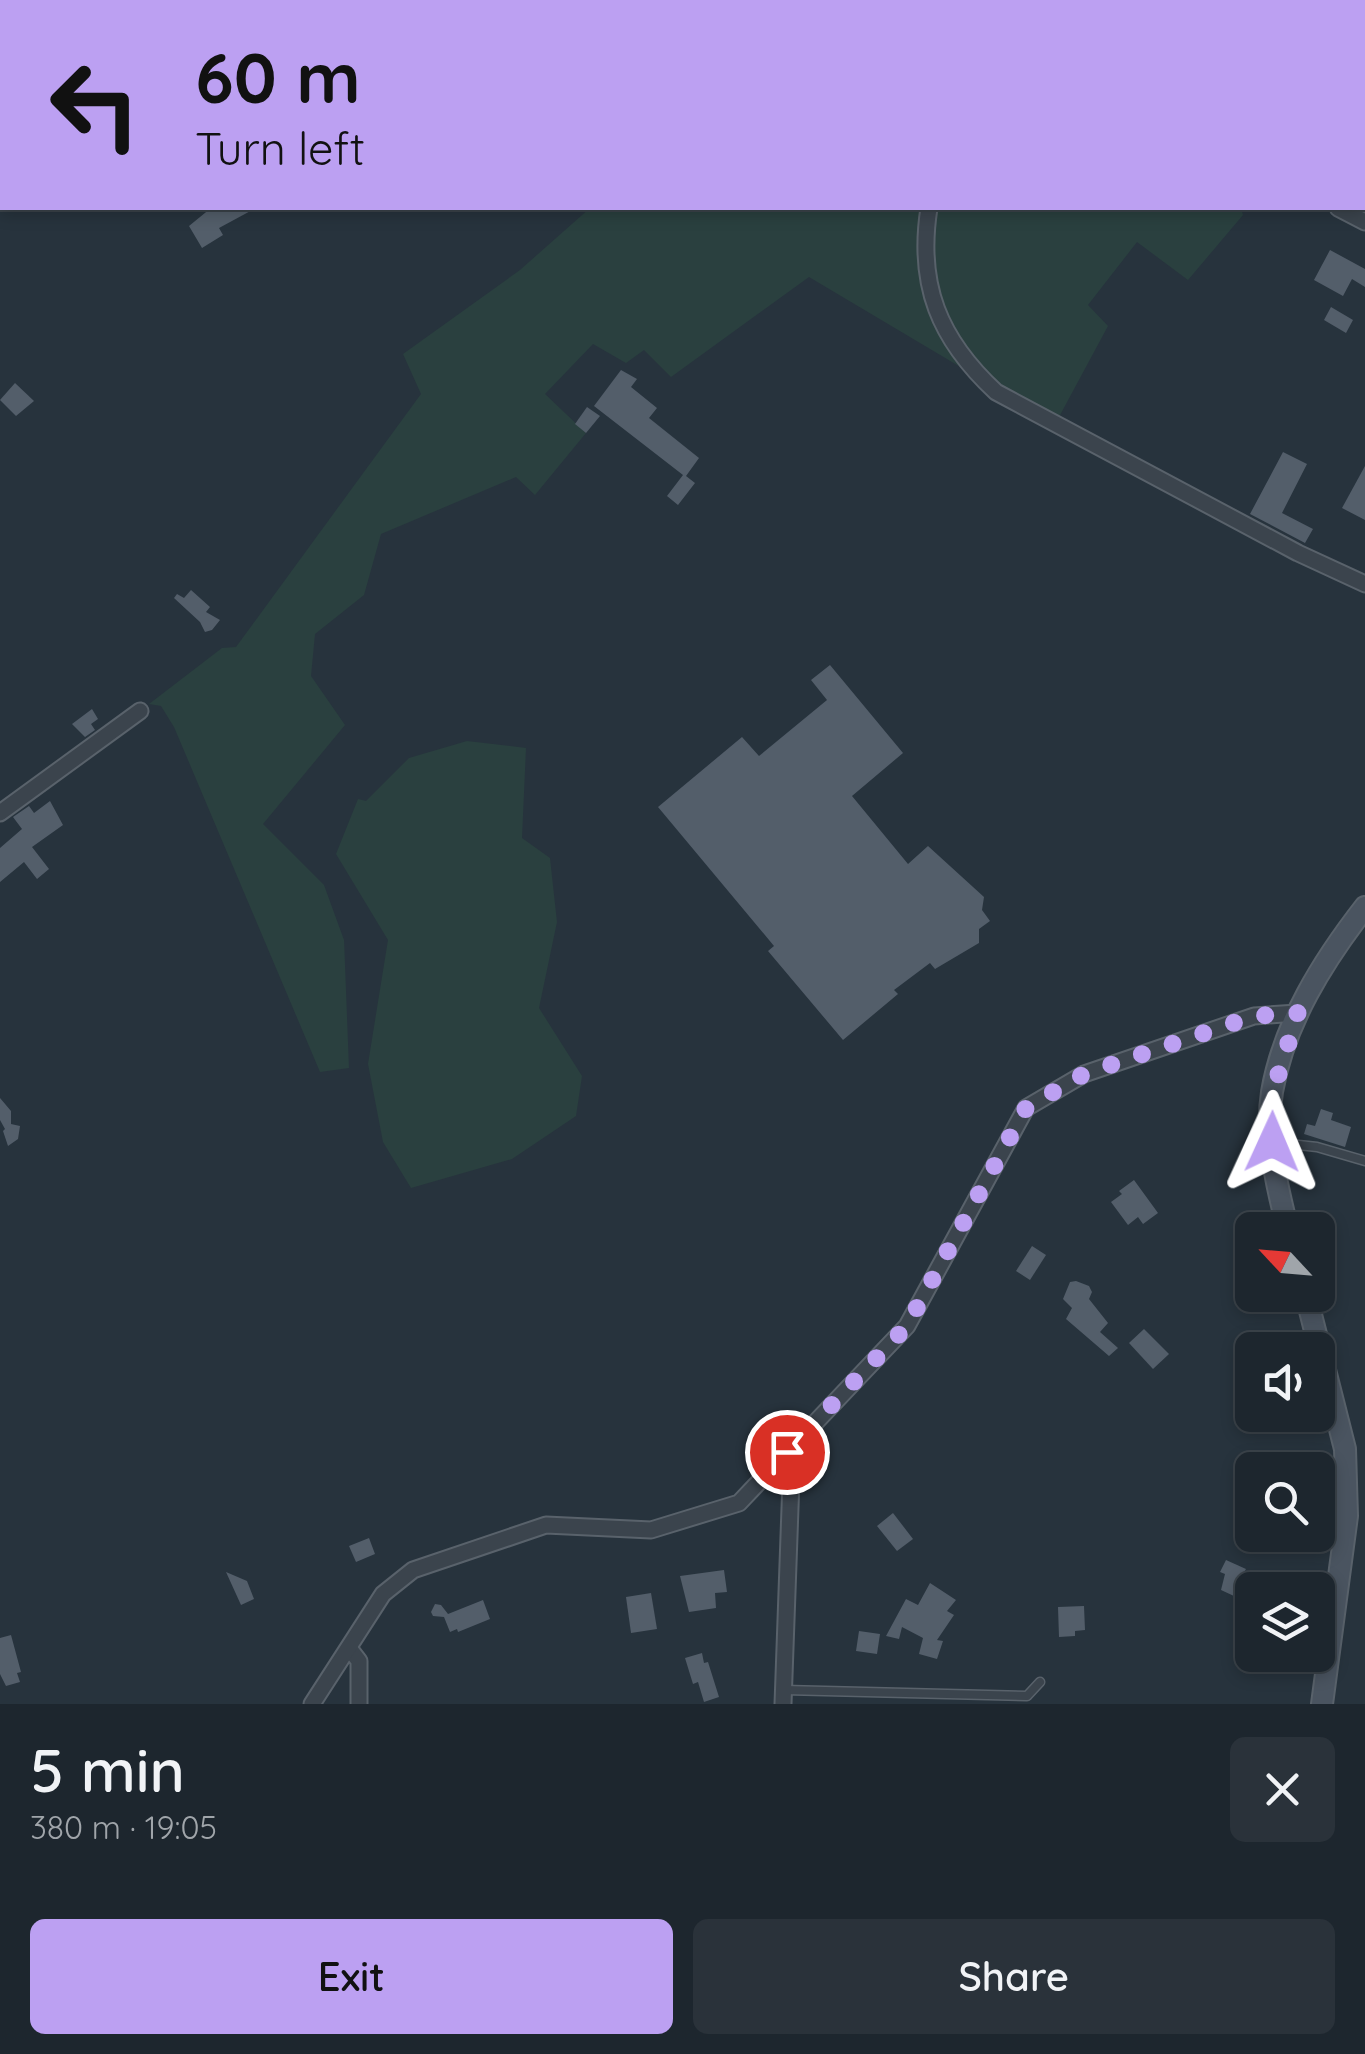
<!DOCTYPE html>
<html lang="en">
<head>
<meta charset="utf-8">
<style>
	body { margin:0; font-family:Quicksand,sans-serif; background:#2a323a; color:#f1f3f6; height:100vh; display:flex; flex-direction:column; font-size:38px; white-space:nowrap }
	* { box-sizing:border-box; margin:0 }
	p { font-size:32px; color:#a0a5aa }
	.icon { flex:none; width:55px; height:55px; fill:none; stroke:currentColor; stroke-width:2; stroke-linecap:round; stroke-linejoin:round }
	.map { position:relative; height:1704px; overflow:hidden }
	.sheet { display:flex; flex-direction:column; background:#1d262e; flex:1 }
	.sheet>* { flex:none }
	.banner { position:absolute; left:0px; top:0px; width:1365px; height:210px; box-shadow:0 5px 15px #0003,0 0 0 2px #3b434a; background:#bca0f2; color:#111; overflow:hidden }
	.needle { width:65px; rotate:296deg }
	.fabs { position:absolute; left:1235px; top:1212px; display:grid; gap:20px }
	.fabs a { display:grid; place-items:center; width:100px; height:100px; border-radius:15px; background:#1d262e; box-shadow:0 5px 15px #0003,0 0 0 2px #3b434a; font-size:50px }
	.pin { position:absolute; display:grid; place-items:center; width:85px; height:85px; color:#fff; margin:-42px; border:5px solid #fff; border-radius:50%; box-shadow:0 2px 10px #0007 }
	.me { position:absolute; width:110px; margin:-55px; rotate:1deg; stroke-linejoin:round; filter:drop-shadow(0 0 8px #0008) }
	.turn { display:flex; align-items:center; gap:35px; height:210px; padding:0 30px; font-size:45px }
	.turn .icon { width:130px; height:130px; stroke-width:2.5 }
	.turn b { display:block; font-size:70px; line-height:85px }
	.round { display:grid; place-items:center; flex:none; width:105px; height:105px; border-radius:15px; background:#2a323a }
	.overview { display:flex; align-items:center; justify-content:space-between; height:170px; padding:0 30px }
	h1 { font-size:60px; font-weight:600; line-height:75px }
	.cta { display:flex; gap:20px; margin-top:auto; padding:20px 30px }
	.cta a { flex:1; height:115px; border-radius:15px; background:#bca0f2; color:#111; font-size:40px; font-weight:600; line-height:115px; text-align:center }
	.cta a+a { background:#2a323a; color:#f1f3f6 }
	.map>svg:first-child { display:block }
	.green { fill:#2a403f }
	.building { fill:#535e6a }
	.lines { fill:none; stroke-linecap:round; stroke-linejoin:round }
	.service-casing { stroke:#59626b; stroke-width:11 }
	.minor-casing { stroke:#59626b; stroke-width:19 }
	.secondary-casing { stroke:#59626b; stroke-width:24 }
	.service { stroke:#3b444d; stroke-width:8 }
	.minor { stroke:#3b444d; stroke-width:15 }
	.secondary { stroke:#4a5460; stroke-width:20 }
	.route { stroke:#bca0f2; stroke-width:18; stroke-dasharray:0 32.4 }
</style>
</head>
<body>
<div class="map">
<svg width="1365" height="1704" viewBox="0 0 1365 1704">
	<rect width="100%" height="100%" fill="#27333d"/>
	<g class="green">
		<polygon points="590,208 1241,208 1243,215 1188,280 1137,242 1088,305 1108,326 1059,417 1063,428 809,277 671,377 644,350 626,363 593,344 545,394 586,433 535,495 516,477 381,534 364,595 315,634 311,676 345,725 263,824 324,885 344,940 349,1068 320,1072 174,727 161,706 149,704 222,648 236,647 421,394 403,354 520,270"/>
		<polygon points="467,741 526,748 522,838 550,858 557,922 539,1008 582,1076 576,1116 512,1159 411,1188 383,1142 368,1064 388,940 336,854 358,799 366,801 409,758"/>
	</g>
	<g class="building">
		<polygon points="211,208 256,208 219,228 223,235 202,248 189,226"/>
		<polygon points="1330,250 1365,269 1365,287 1352,279 1343,296 1314,280"/>
		<polygon points="1331,307 1353,320 1346,333 1324,320"/>
		<polygon points="621,370 637,379 631,387 657,408 649,418 699,458 686,476 695,483 678,505 667,496 683,475 594,406"/>
		<polygon points="15,383 34,401 16,416 0,400"/>
		<polygon points="587,407 600,416 586,433 575,424"/>
		<polygon points="1283,452 1307,464 1282,513 1313,529 1305,543 1250,514"/>
		<polygon points="1365,466 1365,520 1342,508"/>
		<polygon points="191,590 210,607 206,612 220,620 212,630 205,632 200,622 174,598 177,594 184,598"/>
		<polygon points="830,665 903,753 852,796 908,864 928,846 984,897 982,910 990,921 979,929 979,943 935,969 930,963 894,990 898,994 843,1040 768,951 774,946 658,807 742,737 759,756 827,700 811,680"/>
		<polygon points="92,709 98,719 91,724 95,730 85,737 72,724"/>
		<polygon points="50,801 63,825 32,847 49,869 37,879 24,862 0,882 0,848 22,829 13,817 29,806 34,813"/>
		<polygon points="0,1098 11,1111 11,1124 20,1126 18,1139 8,1146 3,1131 5,1129 0,1120"/>
		<polygon points="1321,1109 1333,1113 1331,1120 1351,1127 1345,1147 1304,1134 1307,1124 1315,1126"/>
		<polygon points="1134,1180 1158,1213 1143,1224 1138,1217 1128,1225 1111,1202 1122,1194 1119,1191"/>
		<polygon points="1032,1246 1046,1255 1030,1280 1016,1271"/>
		<polygon points="1076,1281 1089,1286 1092,1292 1089,1299 1108,1323 1100,1332 1118,1348 1109,1356 1066,1319 1072,1308 1063,1299 1070,1282"/>
		<polygon points="1144,1329 1169,1354 1153,1369 1129,1343"/>
		<polygon points="893,1513 913,1539 897,1551 877,1526"/>
		<polygon points="369,1538 375,1554 356,1562 349,1546"/>
		<polygon points="1226,1560 1246,1569 1241,1578 1257,1587 1252,1590 1249,1603 1221,1590 1225,1574 1220,1572"/>
		<polygon points="724,1570 727,1592 715,1593 716,1608 689,1612 680,1576"/>
		<polygon points="226,1572 247,1581 254,1599 241,1605"/>
		<polygon points="930,1583 956,1600 947,1611 954,1615 937,1640 943,1641 937,1659 919,1654 923,1638 902,1627 899,1639 886,1636 906,1599 918,1605"/>
		<polygon points="651,1593 657,1629 631,1633 626,1597"/>
		<polygon points="483,1600 490,1619 458,1632 457,1629 450,1632 444,1617 433,1616 431,1612 435,1604 441,1605 448,1614"/>
		<polygon points="1084,1606 1085,1630 1075,1631 1075,1636 1059,1637 1058,1607"/>
		<polygon points="859,1631 880,1634 877,1654 856,1651"/>
		<polygon points="11,1635 21,1672 17,1673 20,1682 6,1686 0,1674 0,1638"/>
		<polygon points="702,1653 704,1663 708,1662 719,1697 704,1702 698,1682 693,1684 685,1658"/>
	</g>
	<g class="lines">
		<g class="service-casing">
			<g id="service">
				<polyline points="1271,1142 1317,1147 1365,1161"/>
				<polyline points="784,1690 1027,1696 1040,1682"/>
			</g>
		</g>
		<g class="minor-casing">
			<g id="minor">
				<polyline points="536,0 537,2"/>
				<polyline points="974,0 974,2"/>
				<path d="M 929,208 C 917,285 939,339 996,392 L 1298,553 L 1365,584"/>
				<polyline points="1338,208 1365,222"/>
				<polyline points="0,813 140,711"/>
				<polyline points="349,1648 359,1661 359,1704"/>
				<polyline points="312,1704 383,1594 413,1570 546,1525 651,1530 739,1503 907,1326 1026,1108 1084,1074 1254,1016 1297,1013"/>
				<polyline points="783,1704 791,1480 787,1451"/>
			</g>
		</g>
		<g class="secondary-casing">
			<g id="secondary">
				<path d="M 1288,1230 C 1277,1187 1265,1137 1272,1092 C 1284,1023 1323,961 1365,907"/>
				<polyline points="1306,1295 1345,1449 1347,1516 1322,1704"/>
			</g>
		</g>
		<use href="#service" class="service"/>
		<use href="#minor" class="minor"/>
		<use href="#secondary" class="secondary"/>
	</g>
	<g class="lines">
		<polyline class="route" points="787,1452 907,1326 1026,1108 1084,1074 1254,1016 1298,1013 1272,1095 1272,1142"/>
	</g>
</svg>
<div class="fabs">
<a><svg class="needle" viewBox="-14 -14 28 28"><path d="M0-13l5 13h-10z" fill="#e53935"/><path d="M0 13l5-13h-10z" fill="#a0a5aa"/></svg></a>
<a><svg class="icon" aria-label="sound" viewBox="0 0 24 24"><path d="M4 9h4l5-4v14l-5-4H4zM17 9q2 3 0 6"/></svg></a>
<a><svg class="icon" aria-label="search" viewBox="0 0 24 24"><circle cx="10" cy="10" r="6"/><path d="M15 15l6 6"/></svg></a>
<a><svg class="icon" aria-label="layers" viewBox="0 0 24 24"><path d="M12 4l9 5-9 5-9-5zM3 14l9 5 9-5"/></svg></a>
</div>
<div class="pin" style="left:787px;top:1452px;background:#d93025"><svg class="icon" aria-label="arrive" viewBox="0 0 24 24"><path d="M6 21V4h12l-3 4 3 4H6"/></svg></div>
<svg class="me" style="left:1272px;top:1142px" viewBox="-20 -20 40 40"><path d="M0-17L14 15 0 8-14 15z" fill="#bca0f2" stroke="#fff" stroke-width="4"/></svg>
<div class="banner">
<div class="turn"><svg class="icon" aria-label="left" viewBox="0 0 24 24"><path d="M17 20v-9H6M10 6l-5 5 5 5"/></svg><div><b>60 m</b>Turn left</div></div>
</div>
</div>
<section class="sheet">
<div class="overview"><div><h1>5 min</h1><p>380 m · 19:05</p></div><a class="round"><svg class="icon" aria-label="close" viewBox="0 0 24 24"><path d="M6 6l12 12M18 6L6 18"/></svg></a></div>
<div class="cta"><a>Exit</a><a>Share</a></div>
</section>
</body>
</html>
